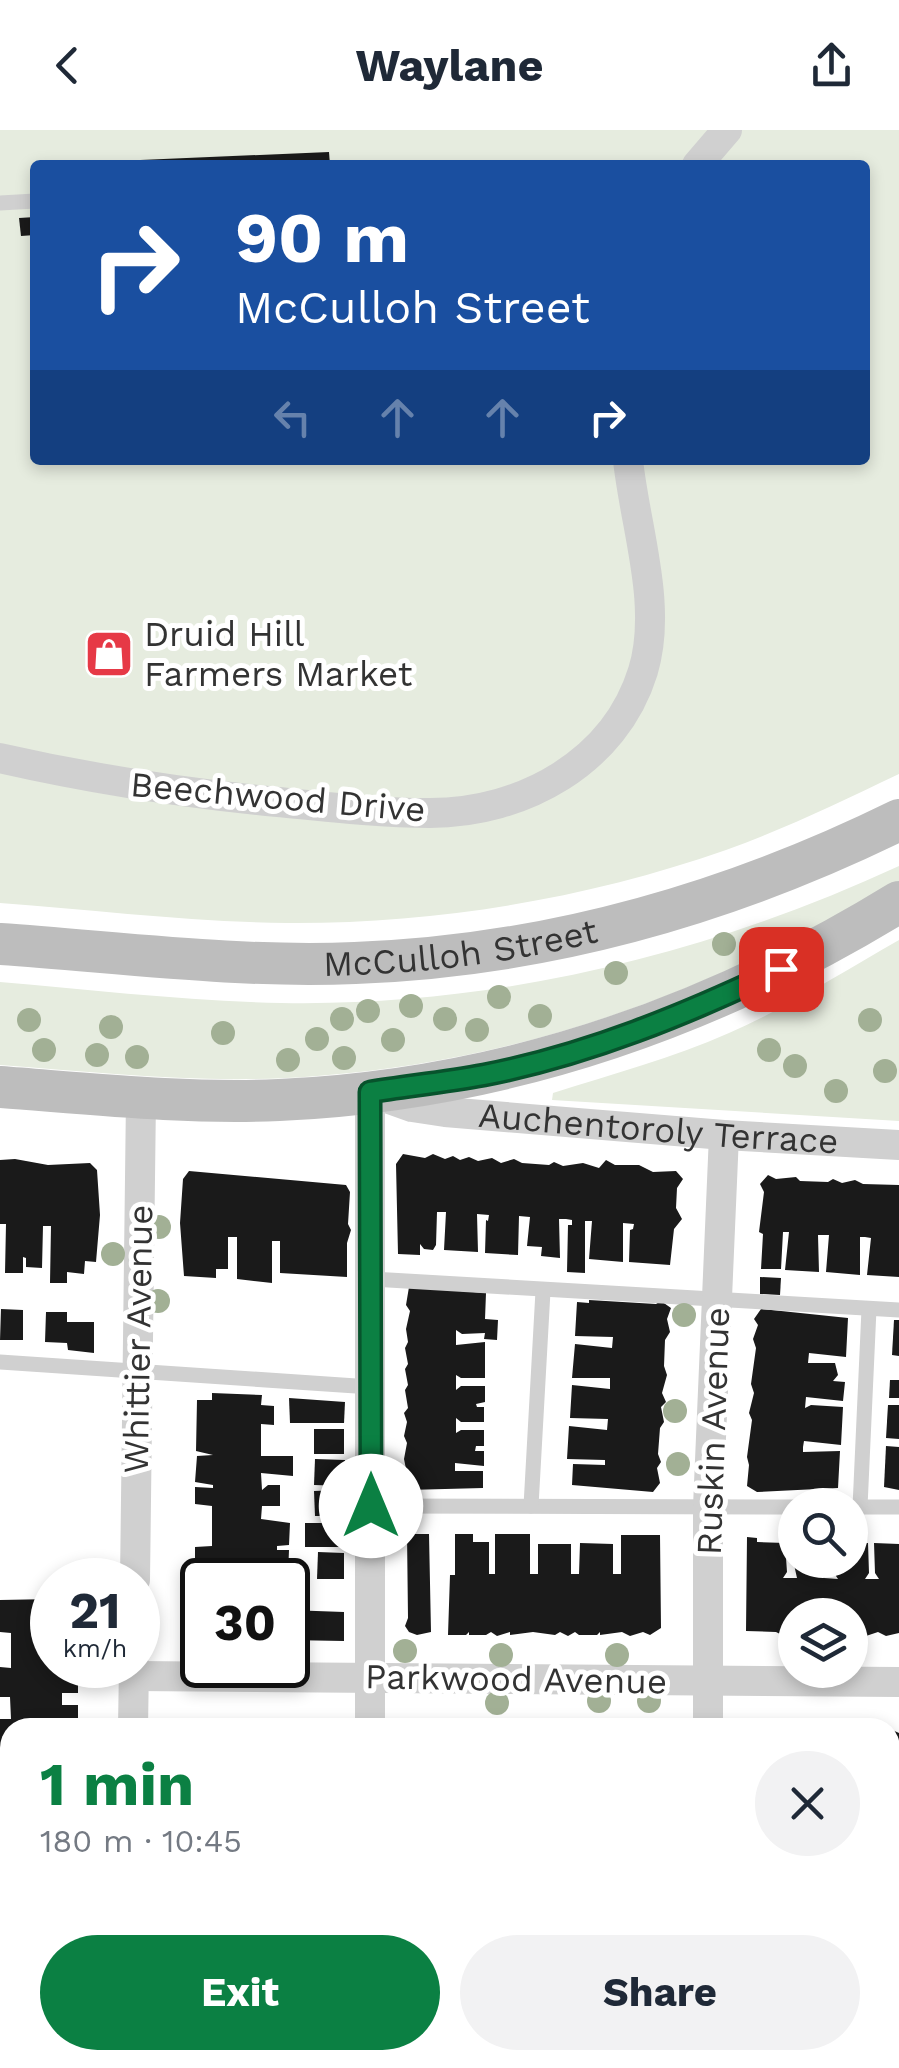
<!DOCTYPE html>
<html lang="en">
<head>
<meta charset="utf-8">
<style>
	body { margin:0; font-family:"Work Sans",sans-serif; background:#f2f2f3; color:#1f2937; height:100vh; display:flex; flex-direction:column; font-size:38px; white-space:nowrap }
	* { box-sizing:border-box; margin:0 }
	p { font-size:32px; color:#747a83 }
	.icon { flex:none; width:55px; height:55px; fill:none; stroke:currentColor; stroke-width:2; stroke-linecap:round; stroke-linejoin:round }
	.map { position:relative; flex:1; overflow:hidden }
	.side { position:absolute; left:0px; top:1588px; width:900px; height:352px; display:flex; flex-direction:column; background:#fff; border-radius:30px 30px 0 0; box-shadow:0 5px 15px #0003 }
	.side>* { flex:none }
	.hud { position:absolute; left:30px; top:30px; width:840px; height:305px; border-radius:10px; box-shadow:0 5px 15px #0003; background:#1a4fa0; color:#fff; overflow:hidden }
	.buttons { position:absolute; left:778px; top:1358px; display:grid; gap:20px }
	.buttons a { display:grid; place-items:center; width:90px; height:90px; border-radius:50%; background:#fff; box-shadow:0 5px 15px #0003; font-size:50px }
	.speed { position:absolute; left:30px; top:1428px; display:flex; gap:20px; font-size:50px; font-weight:700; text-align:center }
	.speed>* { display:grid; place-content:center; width:130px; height:130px; border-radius:50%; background:#fff; box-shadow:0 5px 15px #0003; line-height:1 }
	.speed small { font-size:25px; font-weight:400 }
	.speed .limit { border:5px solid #111; border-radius:15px; background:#fff; color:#111 }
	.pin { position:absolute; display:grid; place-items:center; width:85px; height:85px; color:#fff; margin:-42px; border-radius:20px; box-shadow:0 5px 15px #0006 }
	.me { position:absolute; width:110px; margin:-55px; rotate:0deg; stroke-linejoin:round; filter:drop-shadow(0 0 8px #0008) }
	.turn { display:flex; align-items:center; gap:35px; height:210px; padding:0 40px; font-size:45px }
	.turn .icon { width:130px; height:130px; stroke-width:2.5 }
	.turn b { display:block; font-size:70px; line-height:85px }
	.lanes { display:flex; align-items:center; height:95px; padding:0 40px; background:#0003; justify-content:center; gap:50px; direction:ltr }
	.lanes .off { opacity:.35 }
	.round { display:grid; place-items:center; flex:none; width:105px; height:105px; border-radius:52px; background:#f2f2f3 }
	.headline { display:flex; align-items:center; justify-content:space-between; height:170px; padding:0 40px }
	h1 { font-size:60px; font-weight:700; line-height:75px; color:#0b8043 }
	.action { display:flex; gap:20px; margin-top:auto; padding:20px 40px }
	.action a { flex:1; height:115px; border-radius:60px; background:#0b8043; color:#fff; font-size:40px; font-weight:700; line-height:115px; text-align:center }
	.action a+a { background:#f2f2f3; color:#1f2937 }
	header { display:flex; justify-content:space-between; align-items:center; height:130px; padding:0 40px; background:#fff; font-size:45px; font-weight:700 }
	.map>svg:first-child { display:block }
	.green { fill:#e6ecdf; fill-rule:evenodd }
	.building { fill:#1a1a1a }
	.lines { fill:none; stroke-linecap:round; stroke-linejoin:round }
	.service { stroke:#d0d0d0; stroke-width:15 }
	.minor { stroke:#d0d0d0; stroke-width:30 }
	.secondary { stroke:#bdbdbd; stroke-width:42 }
	.tree { fill:#a2b095 }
	.route-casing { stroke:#07532c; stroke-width:25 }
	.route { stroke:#0b8043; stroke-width:18 }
	.labels { text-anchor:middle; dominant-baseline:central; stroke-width:10; stroke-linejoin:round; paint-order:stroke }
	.poi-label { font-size:35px; fill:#333; stroke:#fff; text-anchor:start }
	.street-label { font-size:35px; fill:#333; stroke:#fff }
</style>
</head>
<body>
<header><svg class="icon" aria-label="back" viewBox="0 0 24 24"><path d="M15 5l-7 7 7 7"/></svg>Waylane<svg class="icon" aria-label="share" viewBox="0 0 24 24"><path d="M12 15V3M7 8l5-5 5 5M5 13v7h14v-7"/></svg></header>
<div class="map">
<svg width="899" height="1938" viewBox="0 0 899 1938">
	<rect width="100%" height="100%" fill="#fff"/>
	<g class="green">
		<path d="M 0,0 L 899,0 L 899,644 C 842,671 785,699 726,720 C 586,769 435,794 287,793 C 191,792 95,780 0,773 ZM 35,35 L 865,35 L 865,330 L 35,330 Z"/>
		<path d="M 899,736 L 899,751 C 717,859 530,930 317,946 C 212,955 105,943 0,935 L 0,852 C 93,860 187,871 281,873 C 493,877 707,825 899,736 Z"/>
		<path d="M 899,810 L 899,991 L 552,970 L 553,963 C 612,944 673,928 729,903 C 788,877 843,842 899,810 Z"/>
	</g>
	<g class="building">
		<polygon points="329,22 330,35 94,35 94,32"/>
		<polygon points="35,87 35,105 21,106 19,88"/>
		<polygon points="403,1024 425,1028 433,1024 445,1029 453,1026 460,1030 469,1027 478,1031 492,1028 501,1033 514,1029 522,1033 549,1035 554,1032 563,1036 583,1033 599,1038 606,1030 615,1035 639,1035 653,1042 676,1041 683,1049 677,1058 676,1078 682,1089 674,1099 670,1135 629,1132 630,1100 633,1099 634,1094 623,1093 623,1132 589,1129 592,1091 585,1091 585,1143 567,1142 568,1095 572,1095 572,1090 566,1089 559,1089 560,1128 541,1126 542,1117 527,1116 530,1087 519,1086 518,1125 485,1123 486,1090 488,1091 489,1085 477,1084 478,1122 444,1120 446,1082 437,1082 436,1115 433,1120 424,1119 420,1114 420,1125 398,1124 396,1034"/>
		<polygon points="15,1029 48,1035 90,1033 97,1040 100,1085 96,1132 85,1131 84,1144 67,1142 67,1153 50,1153 51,1096 43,1096 42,1138 26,1137 26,1128 23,1127 23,1143 5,1143 6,1094 0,1094 0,1030"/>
		<polygon points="189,1041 346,1055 350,1062 348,1094 351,1100 347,1113 347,1147 280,1143 280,1111 272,1111 272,1153 237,1149 237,1107 228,1107 228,1139 216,1139 216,1148 184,1146 180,1093 183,1049"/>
		<polygon points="768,1045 776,1049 796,1047 800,1051 828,1052 833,1049 842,1053 855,1050 863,1054 899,1055 899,1147 867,1145 871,1108 865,1107 860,1107 860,1145 826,1142 829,1105 818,1105 819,1142 785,1140 789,1102 783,1102 781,1139 761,1139 763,1104 759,1102 764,1062 760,1054"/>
		<polygon points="760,1147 781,1148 780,1165 760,1164"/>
		<polygon points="409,1157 486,1163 485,1189 498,1190 497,1210 484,1209 485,1203 462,1204 456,1200 456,1215 485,1212 485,1248 461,1248 456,1245 456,1260 461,1256 485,1256 485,1272 476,1274 477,1277 484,1277 484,1292 461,1292 456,1288 456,1303 461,1300 484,1300 484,1316 476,1316 475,1321 484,1321 484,1336 455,1333 455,1341 483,1341 483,1358 407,1360 404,1350 407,1344 404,1329 407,1313 404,1306 407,1292 404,1283 408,1278 405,1260 408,1255 405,1239 408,1234 405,1218 408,1212 406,1199 410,1181 406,1175"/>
		<polygon points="589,1170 656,1174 661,1171 671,1178 667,1189 670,1202 665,1210 664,1236 667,1245 662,1263 666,1272 661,1277 664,1292 660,1298 658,1324 661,1332 657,1338 660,1353 653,1362 572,1355 573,1334 605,1335 605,1330 567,1329 569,1296 607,1300 608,1289 570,1288 572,1255 610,1259 610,1248 572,1248 575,1214 612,1218 613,1207 575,1206 577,1172 589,1173"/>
		<polygon points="1,1179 23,1180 23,1210 0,1210"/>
		<polygon points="761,1179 848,1188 846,1227 809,1223 808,1233 835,1233 838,1245 833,1251 845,1252 843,1271 806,1267 805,1278 811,1275 843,1277 841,1315 804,1311 803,1317 803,1322 840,1321 838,1358 757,1362 747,1356 749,1335 747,1327 752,1290 749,1283 754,1263 751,1254 756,1218 753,1209 758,1195 754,1189"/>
		<polygon points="46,1182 67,1182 67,1192 94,1192 94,1223 68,1220 67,1213 45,1212"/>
		<polygon points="894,1190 899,1190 899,1226 892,1225"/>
		<polygon points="890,1250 899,1250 899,1268 889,1268"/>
		<polygon points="212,1263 262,1265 261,1275 274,1276 274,1295 261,1294 261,1326 293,1326 293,1346 261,1343 262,1360 268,1355 280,1355 280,1376 262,1376 261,1389 290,1393 289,1415 277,1416 277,1420 289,1420 288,1445 274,1445 274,1450 212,1450 212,1443 195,1443 195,1417 212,1416 212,1376 195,1374 195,1357 213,1358 213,1355 195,1352 197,1326 213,1325 196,1321 197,1270 212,1270"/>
		<polygon points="289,1268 345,1272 344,1293 290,1293"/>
		<polygon points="888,1275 899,1275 899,1309 886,1308"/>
		<rect x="314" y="1299" width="30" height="25"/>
		<polygon points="886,1316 899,1317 899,1360 884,1357"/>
		<polygon points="315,1329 345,1330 345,1356 314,1355"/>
		<polygon points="343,1360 344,1386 315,1386 314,1361"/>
		<polygon points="305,1393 345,1393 344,1417 305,1417"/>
		<polygon points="407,1404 429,1404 431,1502 417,1505 409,1502 405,1496 408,1488"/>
		<polygon points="455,1404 473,1404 473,1412 489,1412 489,1444 495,1444 495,1404 530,1404 530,1444 538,1444 538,1414 571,1414 571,1444 579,1444 580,1413 613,1414 613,1444 621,1444 621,1405 660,1405 661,1498 650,1505 643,1502 630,1506 622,1502 600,1505 600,1502 597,1505 579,1505 575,1502 568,1506 560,1502 555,1505 533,1502 510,1505 510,1502 497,1506 491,1502 486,1505 469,1505 469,1502 466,1505 448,1505 450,1445 455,1445"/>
		<polygon points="747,1407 757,1408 757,1412 785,1413 787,1442 783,1448 797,1448 793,1430 828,1430 828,1442 824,1448 838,1449 834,1443 834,1430 850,1430 850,1413 868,1413 869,1443 865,1449 879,1449 875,1443 874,1413 899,1414 899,1503 886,1506 878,1502 866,1506 850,1502 850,1485 795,1485 795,1502 784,1506 776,1502 746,1501"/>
		<polygon points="318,1422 344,1423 344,1449 317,1449"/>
		<polygon points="196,1450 202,1450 202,1473 195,1473"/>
		<polygon points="52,1469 52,1535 78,1539 78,1563 62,1563 62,1575 78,1575 78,1598 10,1598 10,1631 0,1631 0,1589 11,1589 10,1567 0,1567 0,1537 11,1538 11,1503 0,1502 0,1470"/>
		<polygon points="288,1480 344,1482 344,1511 288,1510"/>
		<rect x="194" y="1482" width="8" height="23"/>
		<polygon points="207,1588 258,1591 258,1598 207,1598"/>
		<polygon points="890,1599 899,1603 899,1684 890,1685"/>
		<rect x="0" y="1652" width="10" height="43"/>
		<rect x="0" y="1707" width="10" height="23"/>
		<polygon points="890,1788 899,1789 899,1840 893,1839 890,1846"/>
		<rect x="0" y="1828" width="10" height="41"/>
		<polygon points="890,1920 899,1921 899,1938 871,1938 871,1930 890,1930"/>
		<polygon points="15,1930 68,1930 69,1938 15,1938"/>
		<rect x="197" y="1930" width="58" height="8"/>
		<polygon points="407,1930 481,1930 481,1937 407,1938"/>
		<polygon points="575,1930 655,1930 657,1938 576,1938"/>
		<polygon points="742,1930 821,1930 821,1938 739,1938"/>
	</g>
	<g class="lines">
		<g class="service">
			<polyline points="0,73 35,71"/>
			<polyline points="372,1149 899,1180"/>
			<polyline points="0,1232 371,1257"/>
			<polyline points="371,1376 795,1377"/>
			<polyline points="531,1376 543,1161"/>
			<polyline points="853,1377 899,1377"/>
			<polyline points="860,1377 869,1179"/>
			<polyline points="890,1724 899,1724"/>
			<polyline points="535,1938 535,1930"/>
			<polyline points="861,1938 861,1930"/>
		</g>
		<g class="minor">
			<polyline points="697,35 727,0"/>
			<path d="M 0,628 C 92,649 184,663 278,672 C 328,677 380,683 430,683 C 523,683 615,632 643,541 C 663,475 635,397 628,330"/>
			<polyline points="135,1450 141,968"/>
			<polyline points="134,1546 899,1552"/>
			<polyline points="133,1598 134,1535"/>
			<path id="s1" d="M 370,1598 L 370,962 L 412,977 L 445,982 L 724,1005 L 899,1015"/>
			<polyline points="708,1598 708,1377 724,1005"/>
			<polyline points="0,1774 10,1774"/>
			<polyline points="890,1879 899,1879"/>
			<polyline points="130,1938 130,1930"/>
			<polyline points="369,1938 369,1930"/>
			<polyline points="700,1938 700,1930"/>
		</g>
		<g class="secondary">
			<path id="s2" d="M 0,814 C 117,822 237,838 355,833 C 546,826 728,774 899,690"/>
			<path d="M 0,957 C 93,964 186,974 279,970 C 502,960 710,888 899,772"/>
		</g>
	</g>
	<g class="tree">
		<circle cx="724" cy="814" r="12"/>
		<circle cx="616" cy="843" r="12"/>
		<circle cx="499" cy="867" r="12"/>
		<circle cx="411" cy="876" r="12"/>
		<circle cx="368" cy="881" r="12"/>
		<circle cx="540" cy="886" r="12"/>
		<circle cx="342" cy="889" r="12"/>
		<circle cx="445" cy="889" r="12"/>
		<circle cx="29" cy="890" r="12"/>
		<circle cx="870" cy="890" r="12"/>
		<circle cx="111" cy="897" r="12"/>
		<circle cx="477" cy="900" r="12"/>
		<circle cx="223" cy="903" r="12"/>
		<circle cx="317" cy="909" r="12"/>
		<circle cx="393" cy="910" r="12"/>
		<circle cx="44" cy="920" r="12"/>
		<circle cx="769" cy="920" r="12"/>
		<circle cx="97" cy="925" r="12"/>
		<circle cx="137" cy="927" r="12"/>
		<circle cx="344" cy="928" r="12"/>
		<circle cx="288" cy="930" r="12"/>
		<circle cx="795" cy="936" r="12"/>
		<circle cx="885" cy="941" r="12"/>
		<circle cx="836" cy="961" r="12"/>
		<circle cx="159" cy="1097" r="12"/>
		<circle cx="113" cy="1124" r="12"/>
		<circle cx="158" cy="1171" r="12"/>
		<circle cx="684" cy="1185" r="12"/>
		<circle cx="675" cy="1281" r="12"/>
		<circle cx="678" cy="1334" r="12"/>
		<circle cx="405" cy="1521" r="12"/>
		<circle cx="501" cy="1525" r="12"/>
		<circle cx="617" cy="1525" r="12"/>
		<circle cx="599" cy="1571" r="12"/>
		<circle cx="649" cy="1571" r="12"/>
		<circle cx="497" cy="1573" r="12"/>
	</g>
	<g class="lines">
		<g class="route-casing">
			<path id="route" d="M 371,1376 L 370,962 C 408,956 446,952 484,945 C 587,925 687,884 781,839"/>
		</g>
		<use href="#route" class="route"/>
	</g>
	<defs>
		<g id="shop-square" transform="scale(2.5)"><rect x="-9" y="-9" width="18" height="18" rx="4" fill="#e63946" stroke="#fff"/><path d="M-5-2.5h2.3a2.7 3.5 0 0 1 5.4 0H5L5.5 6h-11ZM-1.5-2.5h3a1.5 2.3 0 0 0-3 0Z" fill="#fff"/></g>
	</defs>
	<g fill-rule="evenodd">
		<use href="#shop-square" x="109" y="524"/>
	</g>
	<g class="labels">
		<g class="poi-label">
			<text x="144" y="504">Druid Hill<tspan x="144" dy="40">Farmers Market</tspan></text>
		</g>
		<g class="street-label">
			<text transform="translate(278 667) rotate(5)">Beechwood Drive</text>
			<text stroke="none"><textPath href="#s2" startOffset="462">McCulloh Street</textPath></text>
			<text stroke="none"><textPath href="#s1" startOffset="928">Auchentoroly Terrace</textPath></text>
			<text transform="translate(138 1209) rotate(-89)">Whittier Avenue</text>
			<text transform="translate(713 1301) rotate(-88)">Ruskin Avenue</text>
			<text transform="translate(516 1549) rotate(1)">Parkwood Avenue</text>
		</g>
	</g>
</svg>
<div class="buttons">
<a><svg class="icon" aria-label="search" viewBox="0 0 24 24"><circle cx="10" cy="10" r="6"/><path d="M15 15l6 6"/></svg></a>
<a><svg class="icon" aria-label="layers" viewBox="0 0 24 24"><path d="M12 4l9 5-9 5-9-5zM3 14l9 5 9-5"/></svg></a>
</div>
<div class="speed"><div>21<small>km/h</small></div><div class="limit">30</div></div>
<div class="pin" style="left:781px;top:839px;background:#d93025"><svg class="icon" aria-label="arrive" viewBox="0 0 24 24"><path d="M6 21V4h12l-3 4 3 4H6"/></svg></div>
<svg class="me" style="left:371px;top:1376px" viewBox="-20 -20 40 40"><circle r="19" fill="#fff"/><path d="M0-13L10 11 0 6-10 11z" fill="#0b8043"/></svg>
<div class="hud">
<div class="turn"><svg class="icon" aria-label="right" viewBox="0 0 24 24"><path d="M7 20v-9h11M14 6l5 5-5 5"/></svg><div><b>90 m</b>McCulloh Street</div></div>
<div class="lanes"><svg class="icon off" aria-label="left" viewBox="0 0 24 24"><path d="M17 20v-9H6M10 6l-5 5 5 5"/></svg><svg class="icon off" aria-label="ahead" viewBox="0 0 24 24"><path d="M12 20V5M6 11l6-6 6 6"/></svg><svg class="icon off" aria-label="ahead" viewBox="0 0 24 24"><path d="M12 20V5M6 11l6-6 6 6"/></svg><svg class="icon" aria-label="right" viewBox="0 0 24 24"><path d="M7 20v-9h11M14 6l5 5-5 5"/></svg></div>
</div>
<section class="side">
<div class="headline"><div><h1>1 min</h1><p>180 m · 10:45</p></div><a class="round"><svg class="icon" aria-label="close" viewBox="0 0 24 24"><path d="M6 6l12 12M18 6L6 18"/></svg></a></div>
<div class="action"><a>Exit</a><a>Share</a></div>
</section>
</div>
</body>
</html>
